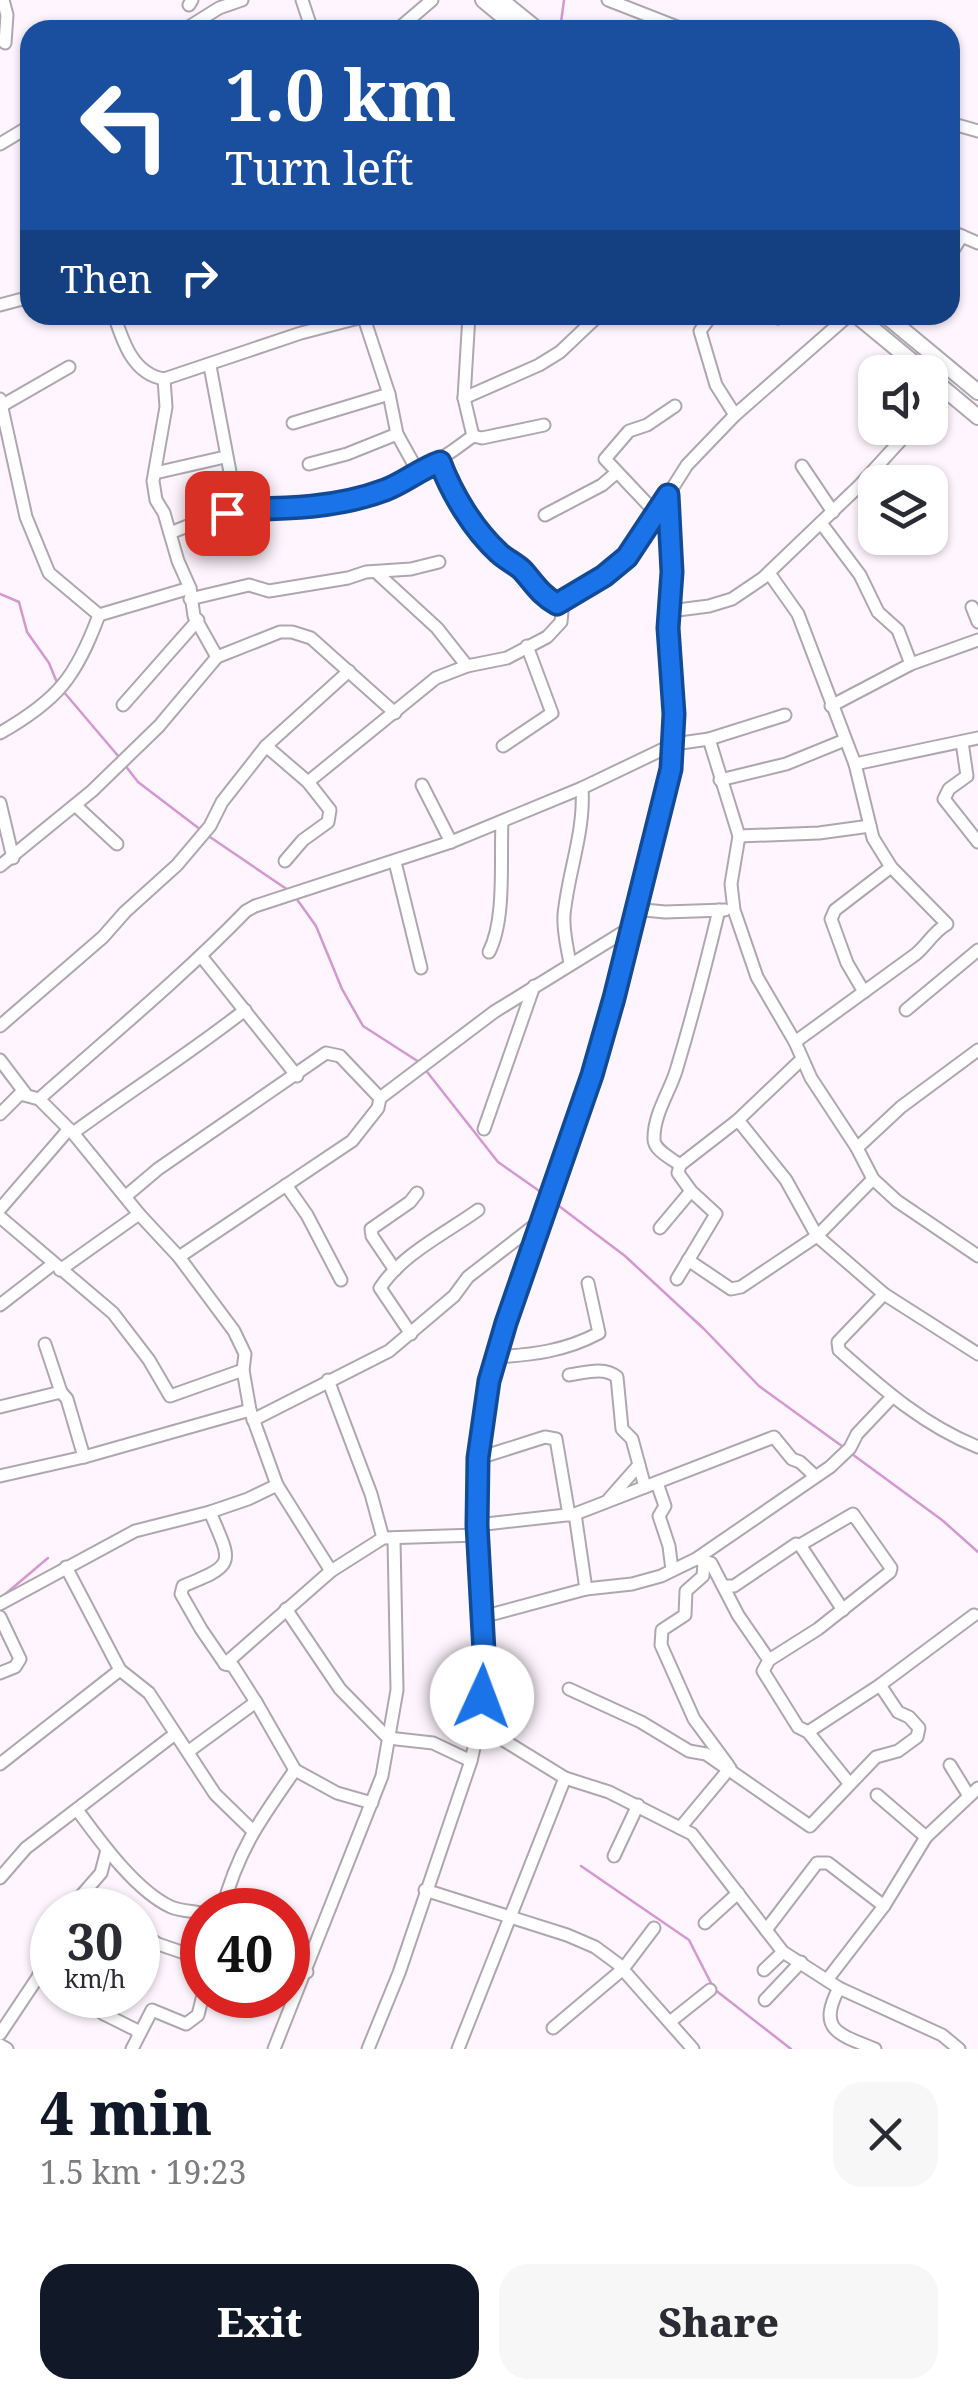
<!DOCTYPE html>
<html lang="en">
<head>
<meta charset="utf-8">
<style>
	body { margin:0; font-family:"Noto Serif",serif; background:#f7f7f7; color:#2b2b33; height:100vh; display:flex; flex-direction:column; font-size:38px; white-space:nowrap }
	* { box-sizing:border-box; margin:0 }
	p { font-size:32px; color:#7c7c81 }
	.icon { flex:none; width:55px; height:55px; fill:none; stroke:currentColor; stroke-width:2; stroke-linecap:round; stroke-linejoin:round }
	.map { position:relative; height:2049px; overflow:hidden }
	.sheet { display:flex; flex-direction:column; background:#fff; flex:1 }
	.sheet>* { flex:none }
	.guide { position:absolute; left:20px; top:20px; width:940px; height:305px; border-radius:30px; box-shadow:0 2px 8px #0004; background:#1a4fa0; color:#fff; overflow:hidden }
	.tools { position:absolute; left:858px; top:355px; display:grid; gap:20px }
	.tools a { display:grid; place-items:center; width:90px; height:90px; border-radius:20px; background:#fff; box-shadow:0 2px 8px #0004; font-size:50px }
	.speed { position:absolute; left:30px; top:1888px; display:flex; gap:20px; font-size:50px; font-weight:700; text-align:center }
	.speed>* { display:grid; place-content:center; width:130px; height:130px; border-radius:50%; background:#fff; box-shadow:0 2px 8px #0004; line-height:1 }
	.speed small { font-size:25px; font-weight:400 }
	.speed .limit { border:15px solid #d22; background:#fff; color:#111 }
	.pin { position:absolute; display:grid; place-items:center; width:85px; height:85px; color:#fff; margin:-42px; border-radius:20px; box-shadow:0 5px 15px #0006 }
	.me { position:absolute; width:110px; margin:-55px; rotate:2deg; stroke-linejoin:round; filter:drop-shadow(0 0 8px #0008) }
	.turn { display:flex; align-items:center; gap:35px; height:210px; padding:0 40px; font-size:45px }
	.turn .icon { width:130px; height:130px; stroke-width:2.5 }
	.turn b { display:block; font-size:70px; line-height:85px }
	.then { display:flex; align-items:center; height:95px; padding:0 40px; background:#0003; gap:20px; font-size:38px }
	.round { display:grid; place-items:center; flex:none; width:105px; height:105px; border-radius:30px; background:#f7f7f7 }
	.overview { display:flex; align-items:center; justify-content:space-between; height:170px; padding:0 40px }
	h1 { font-size:60px; font-weight:800; line-height:75px; color:#111827 }
	.primary-button { display:flex; gap:20px; margin-top:auto; padding:20px 40px }
	.primary-button a { flex:1; height:115px; border-radius:30px; background:#111827; color:#fff; font-size:40px; font-weight:800; line-height:115px; text-align:center }
	.primary-button a+a { background:#f7f7f7; color:#2b2b33 }
	.map>svg:first-child { display:block }
	.lines { fill:none; stroke-linecap:round; stroke-linejoin:round }
	.stream { stroke:#d498d1; stroke-width:2.5 }
	.minor-casing { stroke:#afa7af; stroke-width:15 }
	.major-casing { stroke:#afa7af; stroke-width:18 }
	.minor { stroke:#fff; stroke-width:11 }
	.major { stroke:#fff; stroke-width:14 }
	.route-casing { stroke:#114b97; stroke-width:25 }
	.route { stroke:#1a73e8; stroke-width:18 }
</style>
</head>
<body>
<div class="map">
<svg width="978" height="2049" viewBox="0 0 978 2049">
	<rect width="100%" height="100%" fill="#fff5fe"/>
	<g class="lines">
		<g class="stream">
			<polyline points="560,30 564,0"/>
			<polyline points="0,594 19,602 27,632 49,663 58,685"/>
			<polyline points="63,691 119,757"/>
			<polyline points="124,764 138,782 201,830"/>
			<polyline points="207,835 291,892"/>
			<polyline points="296,898 316,926 342,989 363,1026 419,1062"/>
			<polyline points="424,1068 498,1162 545,1195"/>
			<polyline points="551,1200 625,1256 704,1329 759,1386 846,1449"/>
			<polyline points="852,1454 942,1520 978,1552"/>
			<polyline points="3,1596 48,1558"/>
			<polyline points="581,1866 689,1940 714,1989 791,2049"/>
		</g>
		<g class="minor-casing">
			<g id="minor">
				<polyline points="3,0 7,15 5,43"/>
				<polyline points="302,0 312,30"/>
				<polyline points="608,0 685,30"/>
				<polyline points="189,5 192,0"/>
				<polyline points="184,30 219,8 242,0"/>
				<polyline points="397,30 432,0"/>
				<polyline points="950,123 978,131"/>
				<polyline points="0,144 30,126"/>
				<polyline points="950,231 978,243"/>
				<polyline points="950,255 962,236"/>
				<polyline points="0,305 30,297"/>
				<path d="M 114,315 C 123,342 133,374 164,379 L 301,333 L 370,315"/>
				<polyline points="363,315 389,394 397,434 417,470"/>
				<polyline points="469,315 464,398 473,436"/>
				<polyline points="712,315 700,331 716,385 735,415"/>
				<polyline points="774,315 778,318"/>
				<polyline points="210,366 237,509"/>
				<polyline points="164,379 166,407 153,481 156,500 164,513 178,561 190,588 194,616 217,657"/>
				<polyline points="464,398 539,365 560,352 599,315"/>
				<polyline points="0,399 26,517 49,573 99,615 190,588"/>
				<polyline points="3,405 69,367"/>
				<polyline points="930,407 945,389"/>
				<polyline points="293,423 389,394"/>
				<polyline points="309,464 347,454 397,434"/>
				<polyline points="802,466 833,512"/>
				<polyline points="155,473 225,457"/>
				<polyline points="655,512 605,459 629,431 647,425 675,406"/>
				<polyline points="545,515 602,485 616,473"/>
				<polyline points="821,523 860,575 878,612 898,630 911,664"/>
				<path d="M 170,533 C 191,525 214,514 236,509 C 260,504 288,510 313,507 C 373,501 426,472 473,436 L 482,438 L 544,425"/>
				<polyline points="376,572 437,628 467,666"/>
				<path d="M 769,573 L 798,614 L 855,764 L 873,838 L 891,867 L 947,924 C 933,932 928,944 916,954 L 795,1042"/>
				<polyline points="190,599 249,585 269,591 348,578 366,572 411,569 439,562"/>
				<polyline points="557,604 604,576 627,557 656,509"/>
				<polyline points="972,607 978,622"/>
				<polyline points="670,611 709,606 732,599 763,578 859,486 912,428"/>
				<polyline points="123,705 198,620"/>
				<polyline points="831,706 911,664 978,640"/>
				<path d="M 0,733 C 58,700 76,677 99,615"/>
				<polyline points="709,739 739,836 731,884 734,910 757,977 795,1042 811,1078 857,1148 873,1179 897,1201 978,1256"/>
				<polyline points="962,742 967,776 949,789 944,799 978,842"/>
				<polyline points="266,746 308,782 330,810 328,822 303,840 285,861"/>
				<polyline points="503,746 552,713 527,646"/>
				<polyline points="855,764 978,738"/>
				<polyline points="720,780 786,764 845,740"/>
				<polyline points="308,782 436,678 467,666 507,658 547,637 561,622 562,611 538,592 523,570 485,538 447,480 440,461"/>
				<polyline points="422,785 451,842"/>
				<polyline points="0,803 13,858"/>
				<polyline points="75,805 117,844"/>
				<polyline points="739,836 819,833 870,826"/>
				<polyline points="395,862 421,968"/>
				<polyline points="0,866 92,791 159,726 217,657 280,632 292,632 311,638 395,713"/>
				<polyline points="634,909 665,912 725,910"/>
				<path d="M 489,952 C 506,919 500,859 502,822"/>
				<polyline points="201,956 297,1076"/>
				<path d="M 570,963 C 567,947 563,931 564,915 C 568,872 585,832 582,788"/>
				<polyline points="864,992 847,963 831,919 835,910 891,867"/>
				<polyline points="906,1010 978,950"/>
				<polyline points="0,1026 103,937 125,912 177,865 210,826 222,802 266,746 349,671"/>
				<polyline points="0,1060 25,1093"/>
				<polyline points="380,1098 494,1012 630,928"/>
				<path d="M 39,1099 C 109,1037 181,978 246,911 L 255,906 L 451,842 L 582,788 L 674,744 L 709,739 L 785,715"/>
				<polyline points="0,1114 20,1094 39,1099 73,1133 139,1214 179,1257 234,1331 245,1354 243,1370 250,1410 277,1485 331,1571"/>
				<polyline points="738,1120 786,1180 817,1236 884,1294 978,1354"/>
				<polyline points="484,1129 534,986"/>
				<path d="M 73,1133 C 130,1091 189,1054 245,1010"/>
				<polyline points="857,1148 901,1107 978,1050"/>
				<path d="M 680,1165 C 671,1158 653,1150 654,1138 C 654,1114 669,1093 676,1071 C 692,1018 706,964 719,910"/>
				<polyline points="286,1185 307,1215 341,1280"/>
				<polyline points="126,1196 158,1169 326,1053 340,1056 380,1098 378,1108 352,1141 179,1257"/>
				<polyline points="0,1209 69,1129"/>
				<polyline points="0,1217 113,1313 149,1360 170,1396 243,1370"/>
				<polyline points="660,1228 691,1191"/>
				<polyline points="688,1260 731,1289 741,1287 817,1236 873,1179"/>
				<polyline points="60,1270 139,1214"/>
				<polyline points="395,1270 372,1236 371,1229 410,1202 417,1193"/>
				<polyline points="677,1279 716,1214 691,1191 678,1173 680,1165 738,1120 802,1059"/>
				<path d="M 884,1294 L 838,1342 L 839,1350 C 883,1389 923,1425 978,1447"/>
				<polyline points="0,1305 53,1264"/>
				<path d="M 411,1334 L 380,1288 C 402,1254 446,1233 478,1210"/>
				<polyline points="45,1344 61,1392 67,1399 84,1457"/>
				<path d="M 494,1357 C 533,1355 565,1351 599,1333 L 588,1283"/>
				<path d="M 569,1375 C 584,1373 604,1366 617,1377 L 622,1429 L 632,1439 L 645,1487"/>
				<polyline points="328,1380 371,1494 383,1538"/>
				<polyline points="0,1407 61,1392"/>
				<polyline points="253,1420 389,1351 454,1296 468,1277 544,1218"/>
				<polyline points="479,1458 545,1437 556,1439 569,1515"/>
				<polyline points="0,1476 84,1457 250,1410"/>
				<polyline points="657,1483 665,1506 659,1516 669,1546 672,1570"/>
				<polyline points="609,1499 639,1465"/>
				<path d="M 210,1512 C 232,1564 237,1564 183,1586 L 181,1594 L 201,1629 L 225,1664 L 233,1666 L 256,1702 L 295,1770 L 337,1793 L 372,1803"/>
				<polyline points="575,1514 586,1589"/>
				<polyline points="477,1525 575,1514 774,1437 792,1459 800,1462 815,1476"/>
				<polyline points="800,1545 853,1514 891,1568 890,1572 818,1629 769,1660 763,1671 798,1727 808,1732 849,1783"/>
				<polyline points="700,1560 711,1563 738,1615 769,1660"/>
				<polyline points="704,1563 703,1576 686,1591 685,1615 662,1630 661,1645 694,1719 728,1765"/>
				<polyline points="66,1567 120,1670 149,1693 215,1794 252,1830"/>
				<polyline points="723,1586 734,1586 796,1544 800,1545 843,1610"/>
				<polyline points="0,1604 135,1531 210,1512 248,1499 277,1485"/>
				<polyline points="286,1609 340,1689 388,1738 433,1743 471,1761"/>
				<polyline points="0,1617 20,1659 15,1667 0,1673"/>
				<polyline points="482,1617 586,1589 632,1584 661,1576 696,1559 830,1467 850,1448 857,1434 892,1397"/>
				<polyline points="225,1664 331,1571 383,1538 477,1535"/>
				<polyline points="569,1689 641,1722 689,1751 706,1754 810,1826 876,1757 898,1751 917,1737 919,1728 909,1717 898,1712 880,1685"/>
				<polyline points="479,1725 565,1778 609,1792 692,1834 783,1952 839,1988 942,2035 959,2049"/>
				<polyline points="808,1732 880,1685 974,1615"/>
				<polyline points="189,1751 256,1702"/>
				<polyline points="0,1764 120,1670"/>
				<polyline points="950,1765 969,1796"/>
				<polyline points="877,1795 926,1837"/>
				<path d="M 78,1811 C 100,1841 136,1891 171,1907 C 180,1911 193,1911 202,1913"/>
				<polyline points="680,1828 730,1768"/>
				<polyline points="614,1856 638,1805"/>
				<polyline points="0,1878 26,1848 175,1734"/>
				<polyline points="425,1890 567,1935 595,1947 618,1964 693,2049"/>
				<polyline points="103,1910 91,1905 89,1908 80,1897 101,1873 107,1850"/>
				<path d="M 222,1910 C 238,1850 260,1820 295,1770"/>
				<polyline points="705,1923 738,1893"/>
				<polyline points="766,1930 817,1863 828,1863 884,1906"/>
				<polyline points="138,1931 158,1944 202,1959"/>
				<polyline points="288,1964 307,1972"/>
				<polyline points="764,1970 783,1952"/>
				<polyline points="39,1974 52,1982"/>
				<polyline points="827,1980 884,1906 926,1837 978,1788"/>
				<path d="M 839,1988 C 817,2030 838,2034 875,2049"/>
				<polyline points="74,1995 104,2014 140,2032 138,2036"/>
				<polyline points="220,1995 224,1998 242,1995"/>
				<polyline points="765,2000 801,1962"/>
				<polyline points="104,2014 106,1995"/>
				<polyline points="671,2021 710,1990"/>
				<polyline points="553,2028 623,1969 654,1928"/>
				<polyline points="0,2034 52,1956"/>
				<polyline points="0,2045 7,2049"/>
				<polyline points="132,2049 152,2010 186,2024 198,2015 203,1995"/>
				<polyline points="274,2049 382,1776 397,1690 394,1540"/>
				<polyline points="368,2049 399,1973 471,1761 479,1725 485,1670 477,1525 479,1458 494,1357 592,1075 671,769 674,714 668,627 672,572 668,495 687,465 735,415 849,315"/>
				<polyline points="458,2049 565,1778"/>
			</g>
		</g>
		<g class="major-casing">
			<g id="major">
				<polyline points="483,0 519,30"/>
				<polyline points="501,0 538,30"/>
				<polyline points="856,315 925,372"/>
				<polyline points="885,315 978,392"/>
				<polyline points="930,377 978,417"/>
			</g>
		</g>
		<use href="#minor" class="minor"/>
		<use href="#major" class="major"/>
	</g>
	<g class="lines">
		<g class="route-casing">
			<path id="route" d="M 227,513 L 237,509 C 287,509 337,508 385,490 C 404,483 420,469 440,462 C 452,494 473,529 499,553 C 506,560 517,564 524,572 C 535,585 541,595 557,604 L 604,576 L 627,557 L 668,495 L 672,572 L 668,628 L 674,714 L 671,769 L 614,998 L 592,1075 L 506,1323 L 489,1381 L 478,1458 L 477,1525 L 485,1670 L 482,1697"/>
		</g>
		<use href="#route" class="route"/>
	</g>
</svg>
<div class="tools">
<a><svg class="icon" aria-label="sound" viewBox="0 0 24 24"><path d="M4 9h4l5-4v14l-5-4H4zM17 9q2 3 0 6"/></svg></a>
<a><svg class="icon" aria-label="layers" viewBox="0 0 24 24"><path d="M12 4l9 5-9 5-9-5zM3 14l9 5 9-5"/></svg></a>
</div>
<div class="speed"><div>30<small>km/h</small></div><div class="limit">40</div></div>
<div class="pin" style="left:227px;top:513px;background:#d93025"><svg class="icon" aria-label="arrive" viewBox="0 0 24 24"><path d="M6 21V4h12l-3 4 3 4H6"/></svg></div>
<svg class="me" style="left:482px;top:1697px" viewBox="-20 -20 40 40"><circle r="19" fill="#fff"/><path d="M0-13L10 11 0 6-10 11z" fill="#1a73e8"/></svg>
<div class="guide">
<div class="turn"><svg class="icon" aria-label="left" viewBox="0 0 24 24"><path d="M17 20v-9H6M10 6l-5 5 5 5"/></svg><div><b>1.0 km</b>Turn left</div></div>
<div class="then">Then<svg class="icon" aria-label="right" viewBox="0 0 24 24"><path d="M7 20v-9h11M14 6l5 5-5 5"/></svg></div>
</div>
</div>
<section class="sheet">
<div class="overview"><div><h1>4 min</h1><p>1.5 km · 19:23</p></div><a class="round"><svg class="icon" aria-label="close" viewBox="0 0 24 24"><path d="M6 6l12 12M18 6L6 18"/></svg></a></div>
<div class="primary-button"><a>Exit</a><a>Share</a></div>
</section>
</body>
</html>
